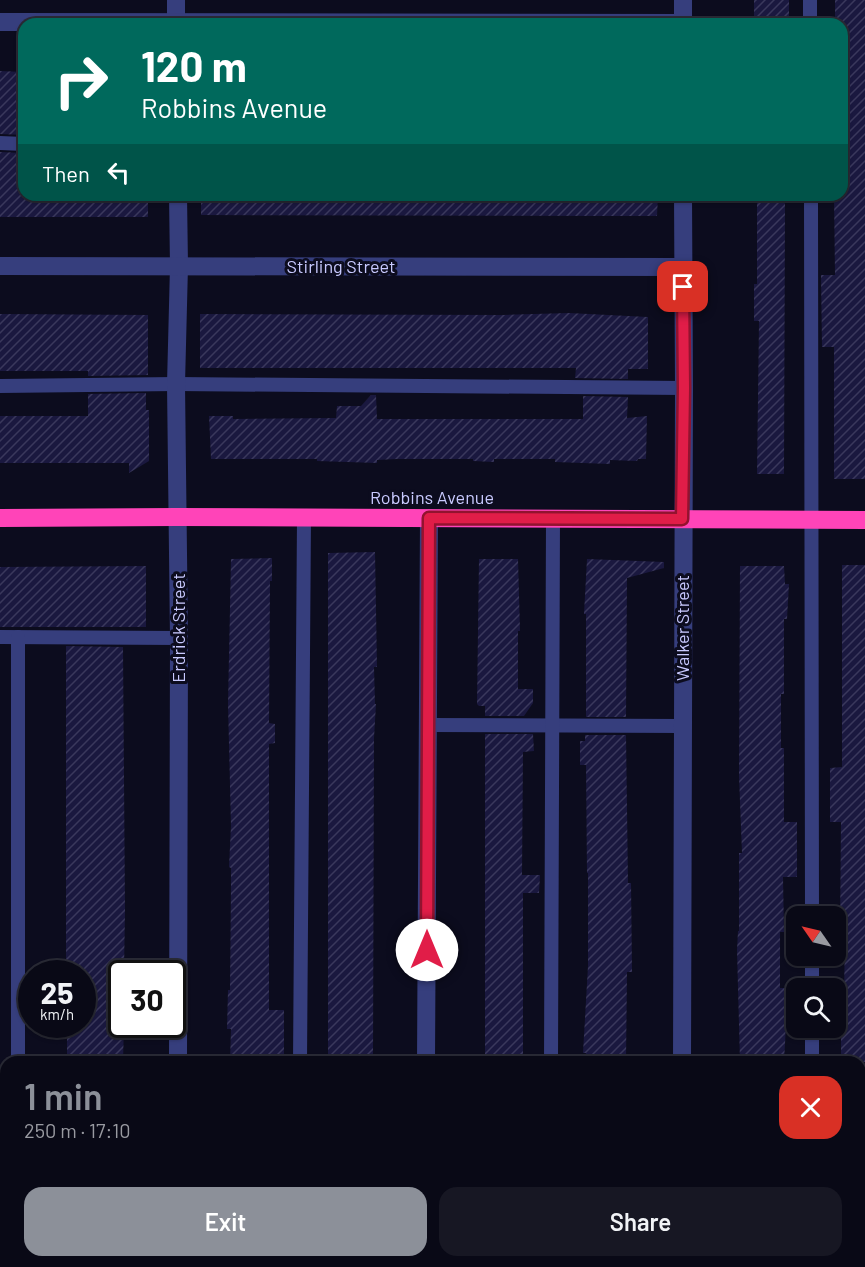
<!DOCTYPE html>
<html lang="en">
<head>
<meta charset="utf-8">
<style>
	body { margin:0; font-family:Barlow,sans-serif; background:#171723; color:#f1f3f6; height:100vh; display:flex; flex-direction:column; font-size:22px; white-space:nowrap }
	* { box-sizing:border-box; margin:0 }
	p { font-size:20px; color:#999aa1 }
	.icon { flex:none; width:33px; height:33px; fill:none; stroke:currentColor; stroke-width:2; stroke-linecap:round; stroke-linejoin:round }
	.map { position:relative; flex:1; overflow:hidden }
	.panel { position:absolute; left:0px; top:1056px; width:866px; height:212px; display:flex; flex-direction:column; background:#090916; border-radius:18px 18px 0 0; box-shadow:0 2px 4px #0004,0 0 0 2px #292a35 }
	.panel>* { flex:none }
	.hud { position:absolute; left:18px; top:18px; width:830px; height:183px; border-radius:18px; box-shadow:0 2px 4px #0004,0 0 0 2px #292a35; background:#00695c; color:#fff; overflow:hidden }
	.needle { width:39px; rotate:304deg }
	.buttons { position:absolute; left:786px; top:906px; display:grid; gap:12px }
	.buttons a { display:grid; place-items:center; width:60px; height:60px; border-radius:12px; background:#090916; box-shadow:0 2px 4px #0004,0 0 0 2px #292a35; font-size:30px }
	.speed { position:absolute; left:18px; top:960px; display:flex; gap:12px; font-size:30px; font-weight:700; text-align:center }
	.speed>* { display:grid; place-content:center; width:78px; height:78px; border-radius:50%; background:#090916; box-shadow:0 2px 4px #0004,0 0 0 2px #292a35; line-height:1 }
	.speed small { font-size:15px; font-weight:400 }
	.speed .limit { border:3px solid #111; border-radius:9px; background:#fff; color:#111 }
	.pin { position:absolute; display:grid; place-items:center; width:51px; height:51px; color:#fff; margin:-26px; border-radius:12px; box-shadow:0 3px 9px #0006 }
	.me { position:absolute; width:66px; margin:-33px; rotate:0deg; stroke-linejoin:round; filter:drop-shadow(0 0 4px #0008) }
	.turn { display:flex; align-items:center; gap:21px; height:126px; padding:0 24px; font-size:27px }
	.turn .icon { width:78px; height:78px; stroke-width:2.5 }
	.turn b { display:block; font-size:42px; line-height:51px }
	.then { display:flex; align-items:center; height:57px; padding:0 24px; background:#0003; gap:12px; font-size:22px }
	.round { display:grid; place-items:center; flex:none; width:63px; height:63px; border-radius:18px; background:#171723 }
	.headline { display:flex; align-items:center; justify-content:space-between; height:102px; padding:0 24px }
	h1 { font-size:36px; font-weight:600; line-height:45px; color:#8c9099 }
	.button { display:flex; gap:12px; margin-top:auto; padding:12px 24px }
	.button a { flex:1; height:69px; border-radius:18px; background:#8c9099; color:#fff; font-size:24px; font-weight:600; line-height:69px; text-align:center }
	.button a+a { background:#171723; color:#f1f3f6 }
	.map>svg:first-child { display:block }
	.building { fill:url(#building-hatch) }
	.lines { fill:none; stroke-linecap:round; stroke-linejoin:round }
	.lane { stroke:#363e7d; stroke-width:14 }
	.street { stroke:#363e7d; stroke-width:18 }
	.highway { stroke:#ff44b8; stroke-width:18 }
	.route-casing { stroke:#92132f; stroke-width:15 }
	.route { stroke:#e11d48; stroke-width:10 }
	.labels { text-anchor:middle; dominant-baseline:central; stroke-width:6; stroke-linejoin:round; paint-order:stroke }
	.street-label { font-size:18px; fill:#c9caff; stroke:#0c0c1e }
</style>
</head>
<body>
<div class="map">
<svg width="865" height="1267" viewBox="0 0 865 1267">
	<defs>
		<pattern id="building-hatch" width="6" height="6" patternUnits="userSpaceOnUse" patternTransform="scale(1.5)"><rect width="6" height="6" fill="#1a183f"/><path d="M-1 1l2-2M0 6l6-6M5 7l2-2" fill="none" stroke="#3a385c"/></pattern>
	</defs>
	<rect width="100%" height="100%" fill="#0c0c1e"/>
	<g class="building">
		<rect x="754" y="0" width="35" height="24"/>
		<polygon points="835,0 865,0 865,479 834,479 834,347 822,347 821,275 835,275 834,195 842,195 842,24 835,24"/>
		<polygon points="0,71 24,72 24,135 0,134"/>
		<polygon points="0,152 24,153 24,195 148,195 148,217 0,217"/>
		<polygon points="201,195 658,195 657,216 600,216 201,215"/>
		<polygon points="757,195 784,195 785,205 784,474 757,474 759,321 754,321 754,284 757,284"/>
		<polygon points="569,313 648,317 648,369 628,369 628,379 575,378 576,368 200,368 200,314 503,315"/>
		<polygon points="0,314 148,315 148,375 88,376 88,371 0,371"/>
		<polygon points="146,393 146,410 149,410 149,461 129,473 129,463 0,463 0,416 88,416 88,394"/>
		<polygon points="371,395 376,395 377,419 583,419 583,396 628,397 627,418 647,416 646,459 638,459 637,461 610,460 610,464 555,462 555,459 494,459 494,462 473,461 473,459 397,459 377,460 377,463 317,461 317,459 211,459 209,416 233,416 233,419 336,418 337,406 361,406"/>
		<polygon points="375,552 377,667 374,667 375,704 376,704 374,738 373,1059 328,1059 328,553"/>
		<polygon points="272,558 272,581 270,581 269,723 275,724 275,743 269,744 269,1010 284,1010 284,1062 230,1062 231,1029 227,1029 228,990 230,990 231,887 231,868 229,867 231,826 228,704 231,559"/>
		<polygon points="479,559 518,559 520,631 518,631 518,689 533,689 533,703 524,716 485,716 485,706 479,706 477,704"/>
		<polygon points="587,559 664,562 664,568 627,578 626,717 586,717 586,614 584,614"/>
		<polygon points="842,565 865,565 865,1062 841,1062 841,997 844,998 845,932 841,932 840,930 841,822 830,822 830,768 842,767"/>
		<polygon points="146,566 146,627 0,627 0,567"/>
		<polygon points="740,566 784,566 785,584 789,584 787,619 784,619 784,694 781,694 781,748 784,748 784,822 797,822 797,877 783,877 784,932 780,932 780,988 788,988 784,1062 740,1062 737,950 738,931 739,931 739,853 742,853 739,776"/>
		<polygon points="66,646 123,647 125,911 124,971 122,971 122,1024 124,1024 123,1062 81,1062 81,1055 67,1055 67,1028 81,1028 80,1024 82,1024 82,974 66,974"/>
		<polygon points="485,734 533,734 534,751 523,752 522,875 540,875 539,893 523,893 523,1062 485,1062"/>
		<polygon points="585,735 626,735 628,883 631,883 632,972 627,972 626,1062 585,1062 586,1053 583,1053 588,966 588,873 587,873 586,765 580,765 580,741 585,741"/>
	</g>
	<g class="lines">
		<g class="lane">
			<polyline points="810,0 810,24"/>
			<polyline points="0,143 24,144"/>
			<polyline points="811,195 812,916"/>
			<polyline points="0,386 176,384 684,388"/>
			<polyline points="0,637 179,638"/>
			<polyline points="428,725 681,726"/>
			<polyline points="812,956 812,988"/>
			<polyline points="812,1028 812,1062"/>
			<polyline points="18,1062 18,637"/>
			<polyline points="300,1062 304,518"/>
			<polyline points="551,1062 553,518"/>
			<polyline points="860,1117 865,1117"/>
			<polyline points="0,1134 6,1134"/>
		</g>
		<g class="street">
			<polyline points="176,0 176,24"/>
			<polyline points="0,22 683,23"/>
			<polyline points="683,24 683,0"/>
			<polyline points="178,195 179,266 176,384 179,638 178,1062"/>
			<polyline points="0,266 682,267"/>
			<polyline points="426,1062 429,518"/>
			<polyline points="682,1062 684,388 683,195"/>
			<polyline points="0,1264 426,1266 865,1263"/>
		</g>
		<polyline class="highway" points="0,518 177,517 865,520"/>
	</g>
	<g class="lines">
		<g class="route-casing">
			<polyline id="route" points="427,950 429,518 682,519 684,388 683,287"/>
		</g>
		<use href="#route" class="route"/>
	</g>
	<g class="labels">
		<g class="street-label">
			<text x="341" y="266">Stirling Street</text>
			<text x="432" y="497">Robbins Avenue</text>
			<text transform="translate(178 628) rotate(-90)">Erdrick Street</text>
			<text transform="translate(682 628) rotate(-90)">Walker Street</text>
		</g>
	</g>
</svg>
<div class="buttons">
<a><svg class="needle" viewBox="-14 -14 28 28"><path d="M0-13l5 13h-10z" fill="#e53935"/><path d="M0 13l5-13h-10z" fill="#999aa1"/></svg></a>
<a><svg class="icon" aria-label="search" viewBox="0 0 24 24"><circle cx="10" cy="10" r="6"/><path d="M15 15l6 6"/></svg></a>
</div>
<div class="speed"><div>25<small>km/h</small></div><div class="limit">30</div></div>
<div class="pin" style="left:683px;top:287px;background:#d93025"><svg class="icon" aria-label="arrive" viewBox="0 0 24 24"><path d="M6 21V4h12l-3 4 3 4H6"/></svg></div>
<svg class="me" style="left:427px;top:950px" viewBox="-20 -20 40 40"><circle r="19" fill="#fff"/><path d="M0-13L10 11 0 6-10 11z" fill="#e11d48"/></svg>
<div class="hud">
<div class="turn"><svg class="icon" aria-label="right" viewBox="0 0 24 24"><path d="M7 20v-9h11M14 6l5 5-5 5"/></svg><div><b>120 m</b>Robbins Avenue</div></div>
<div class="then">Then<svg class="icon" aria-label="left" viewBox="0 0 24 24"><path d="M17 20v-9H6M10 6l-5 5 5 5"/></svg></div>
</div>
<section class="panel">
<div class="headline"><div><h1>1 min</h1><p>250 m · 17:10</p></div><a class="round" style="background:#d93025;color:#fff"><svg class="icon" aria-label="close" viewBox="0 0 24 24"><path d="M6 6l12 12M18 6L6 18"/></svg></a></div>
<div class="button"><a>Exit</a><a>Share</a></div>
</section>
</div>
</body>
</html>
